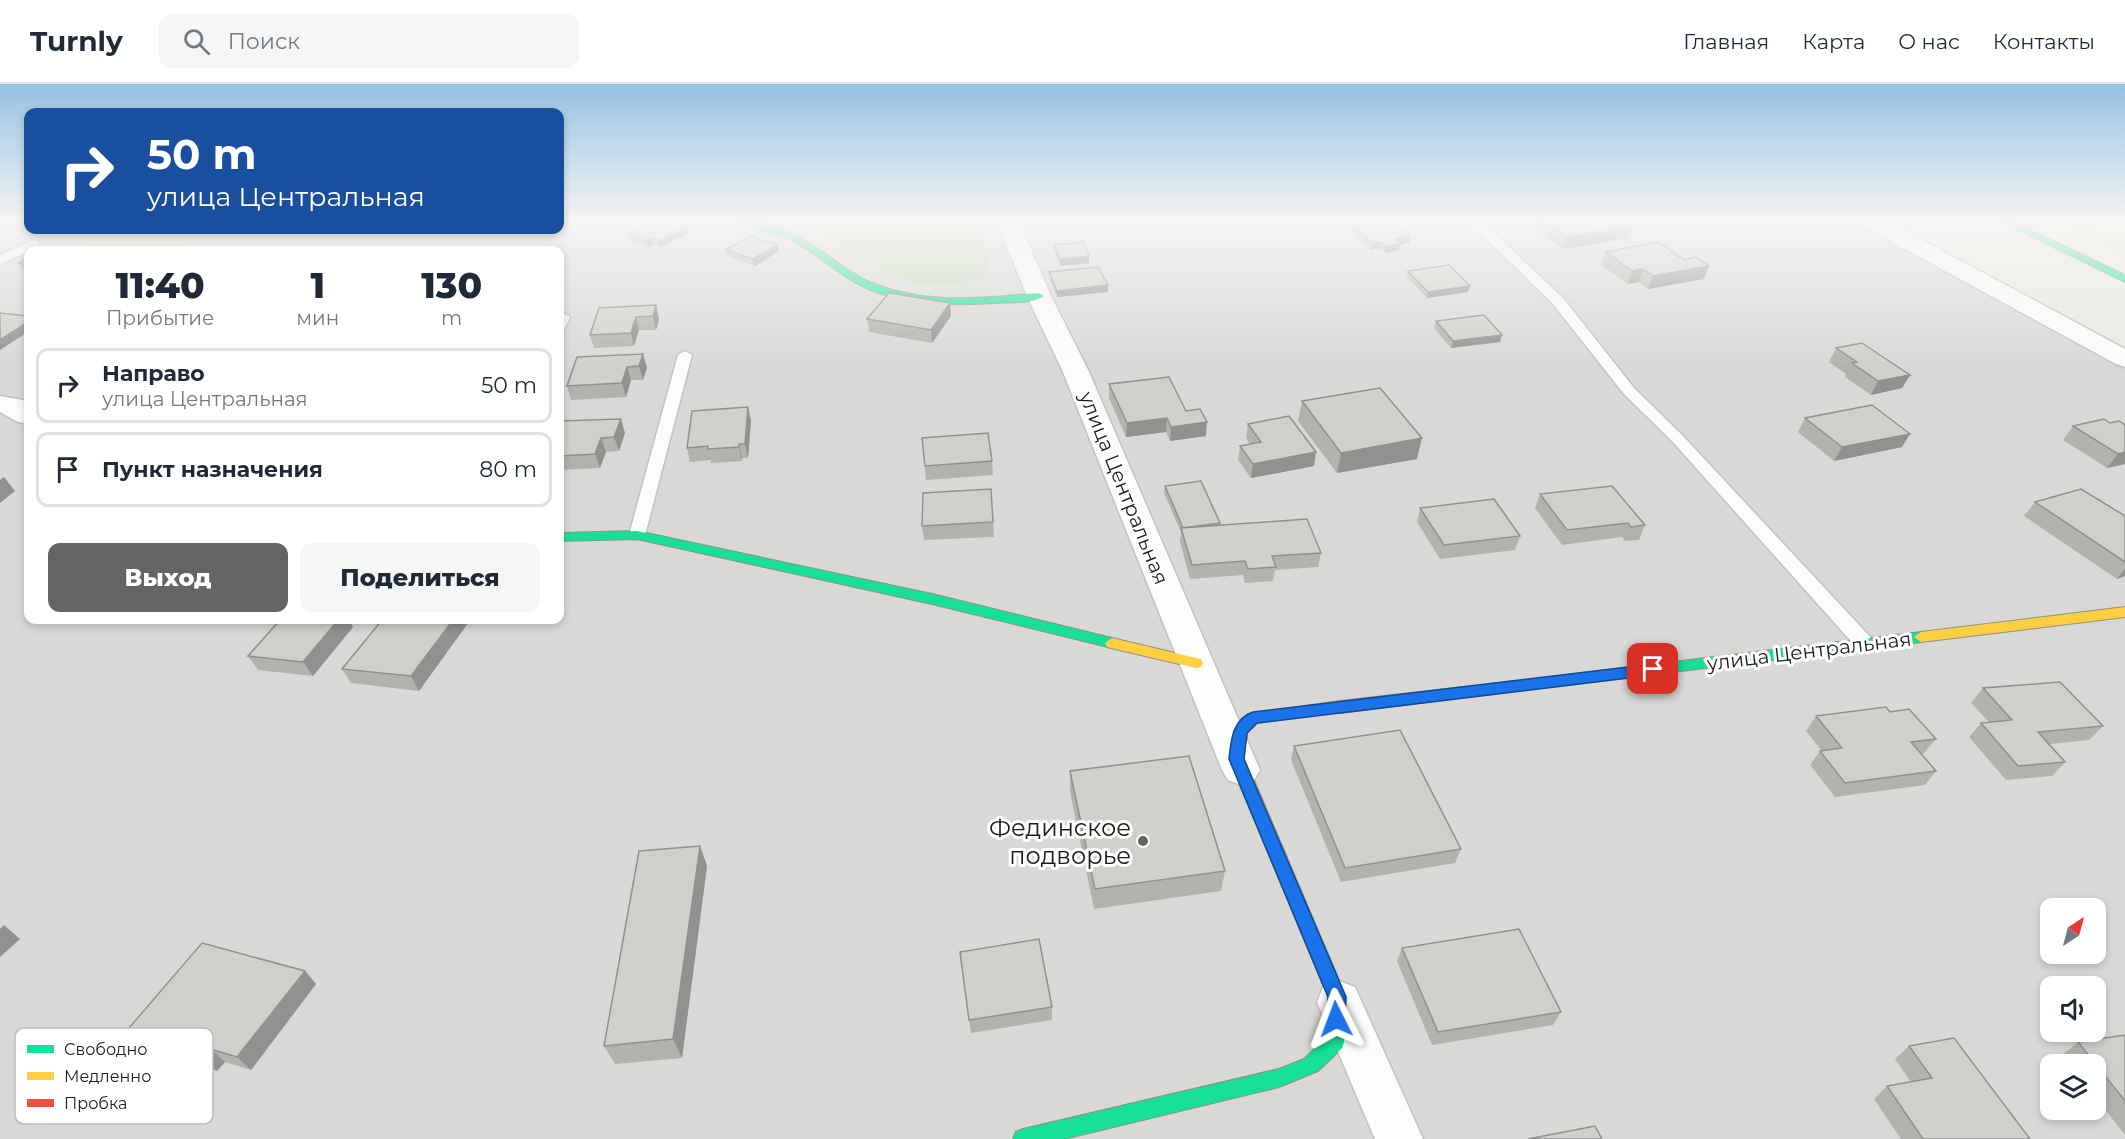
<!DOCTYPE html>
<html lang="ru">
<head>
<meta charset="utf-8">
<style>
	body { margin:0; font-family:Montserrat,sans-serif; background:#f6f6f7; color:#1f2937; height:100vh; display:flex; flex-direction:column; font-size:22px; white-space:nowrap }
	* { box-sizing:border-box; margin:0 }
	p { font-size:20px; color:#747a83 }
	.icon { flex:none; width:33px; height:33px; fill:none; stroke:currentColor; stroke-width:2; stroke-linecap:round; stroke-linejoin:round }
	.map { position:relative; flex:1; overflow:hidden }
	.sheet { position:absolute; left:24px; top:162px; width:540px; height:378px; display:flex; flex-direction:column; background:#fff; border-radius:12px; box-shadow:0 3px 9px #0003 }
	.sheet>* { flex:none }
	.guide { position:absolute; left:24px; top:24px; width:540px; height:126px; border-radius:12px; box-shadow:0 3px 9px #0003; background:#1a4fa0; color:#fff; overflow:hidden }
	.needle { width:39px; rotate:36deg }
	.tools { position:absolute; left:2040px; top:814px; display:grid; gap:12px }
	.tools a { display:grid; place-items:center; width:66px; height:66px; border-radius:12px; background:#fff; box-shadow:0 3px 9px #0003; font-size:30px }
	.pin { position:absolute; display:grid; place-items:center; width:51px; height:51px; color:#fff; margin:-26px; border-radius:12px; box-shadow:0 3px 9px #0006 }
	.me { position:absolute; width:66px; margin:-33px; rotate:357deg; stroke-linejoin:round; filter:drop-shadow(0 0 4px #0008) }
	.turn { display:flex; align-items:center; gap:21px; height:126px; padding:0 24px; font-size:27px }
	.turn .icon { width:78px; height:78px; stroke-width:2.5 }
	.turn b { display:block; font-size:42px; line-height:51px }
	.eta { display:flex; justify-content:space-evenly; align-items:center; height:102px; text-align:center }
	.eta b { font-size:36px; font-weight:800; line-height:42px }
	.primary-button { display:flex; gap:12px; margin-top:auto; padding:12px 24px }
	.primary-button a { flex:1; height:69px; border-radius:12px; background:#646462; color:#fff; font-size:24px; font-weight:800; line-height:69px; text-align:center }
	.primary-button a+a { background:#f6f6f7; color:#1f2937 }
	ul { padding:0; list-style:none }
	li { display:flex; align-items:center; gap:18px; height:75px; margin:0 12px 9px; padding:0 12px; border:3px solid #e0e1e3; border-radius:12px }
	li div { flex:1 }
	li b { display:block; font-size:22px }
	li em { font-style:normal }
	header { display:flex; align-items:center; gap:36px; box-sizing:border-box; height:84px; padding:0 30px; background:#fff; border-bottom:2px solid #e0e1e3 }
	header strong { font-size:28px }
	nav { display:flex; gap:33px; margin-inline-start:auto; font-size:21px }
	.search { width:420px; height:54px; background:#f6f6f7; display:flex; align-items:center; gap:15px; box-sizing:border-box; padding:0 21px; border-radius:12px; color:#747a83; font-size:22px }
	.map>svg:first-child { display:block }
	.residential { fill:#d9d8d6; fill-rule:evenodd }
	.farmland { fill:#eaebd8 }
	.grass { fill:#d7e7c4 }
	.forest { fill:#c6d8bb }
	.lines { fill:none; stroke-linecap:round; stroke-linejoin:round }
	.lane-casing { stroke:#c3c2c1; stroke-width:3 }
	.street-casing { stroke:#c3c2c1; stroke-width:3 }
	.fast-casing { stroke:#92937e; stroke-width:2 }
	.slow-casing { stroke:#92937e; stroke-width:2 }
	.jam-casing { stroke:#92937e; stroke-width:2 }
	.lane { fill:#fcfcfb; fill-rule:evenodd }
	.street { fill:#fcfcfb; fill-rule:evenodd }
	.fast { fill:#16e098; fill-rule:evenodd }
	.slow { fill:#ffcf43; fill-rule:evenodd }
	.jam { fill:#f24e42; fill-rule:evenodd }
	.wall { fill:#b4b2af }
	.shaded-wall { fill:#92918f }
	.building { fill:#d1cfcc; stroke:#92918f; stroke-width:1.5 }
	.route { fill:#1a73e8; stroke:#114b97; stroke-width:1.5 }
	.poi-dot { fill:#646462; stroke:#fff; stroke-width:2 }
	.labels { text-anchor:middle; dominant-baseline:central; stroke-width:6; stroke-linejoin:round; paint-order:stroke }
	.street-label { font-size:20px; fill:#1c1c1c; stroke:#fff }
	.near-poi-label { font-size:24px; fill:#1c1c1c; stroke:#fff; text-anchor:end }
	.key { fill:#fff; stroke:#bbb; stroke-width:1.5 }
	.key-label { font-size:16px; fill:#1c1c1c }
</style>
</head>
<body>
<header>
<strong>Turnly</strong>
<div class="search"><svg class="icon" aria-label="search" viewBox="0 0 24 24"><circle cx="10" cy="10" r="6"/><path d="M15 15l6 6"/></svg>Поиск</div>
<nav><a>Главная</a><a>Карта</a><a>О нас</a><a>Контакты</a></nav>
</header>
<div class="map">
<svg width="2125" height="1055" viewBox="0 0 2125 1055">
	<rect width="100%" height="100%" fill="#eae9e5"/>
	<path class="residential" d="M 0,135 L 28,135 L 28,146 L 560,146 L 560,135 L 1873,135 L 2125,275 L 2125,1055 L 0,1055 ZM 28,166 L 560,166 L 560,536 L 28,536 ZM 2050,825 L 2096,825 L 2096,870 L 2050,870 ZM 2050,903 L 2096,903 L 2096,948 L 2050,948 ZM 2050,981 L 2096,981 L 2096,1026 L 2050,1026 Z"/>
	<polygon class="farmland" points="2079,135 2125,135 2125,157"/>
	<polygon class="grass" points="2046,135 2079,135 2125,157 2125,172"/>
	<g class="forest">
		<polygon points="815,135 947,135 971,144 990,166 985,193 960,199 918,201 867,180 829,159"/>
		<polygon points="82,146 191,146 182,166 90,166"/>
	</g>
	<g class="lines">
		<g class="lane-casing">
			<g id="lane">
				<polygon points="1466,135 1479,135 1563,214 1634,304 1682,351 1872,555 1874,560 1872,565 1865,567 1858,565 1672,357 1624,310 1553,220"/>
				<polygon points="35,156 39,157 39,163 0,180 0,171"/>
				<polygon points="563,229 570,233 565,244 560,245 560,230"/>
				<polygon points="685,267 692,271 645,451 643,455 631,455 629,451 678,271"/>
			</g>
		</g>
		<g class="street-casing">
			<g id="street">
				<polygon points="996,135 1018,135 1051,212 1089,288 1260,686 1254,696 1241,701 1228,696 1222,686 1063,288 1027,212"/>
				<polygon points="1856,135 1883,135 2125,265 2125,283 2116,280 1859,140"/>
				<polygon points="0,312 23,316 28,320 28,340 18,338 0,328"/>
				<polygon points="1339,897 1355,903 1423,1055 1375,1055 1317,918 1323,903"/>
			</g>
		</g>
		<g class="fast-casing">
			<g id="fast">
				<path d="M 731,135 C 762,135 794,148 820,166 C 838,178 855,193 875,200 C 927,221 985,214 1039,209 L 1044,212 C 1033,220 1008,218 995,219 C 949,222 897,222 856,199 C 832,185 812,165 787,154 C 770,146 745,145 731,135 Z"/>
				<polygon points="1996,135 2007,135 2125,191 2125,198"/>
				<polygon points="637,447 932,510 1112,554 1119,559 1112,564 932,520 637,455 560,457 560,449"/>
				<polygon points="1921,548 1928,553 1921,558 1525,606 1520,605 1518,601 1520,597 1525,596"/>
				<polygon points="1335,900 1341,902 1346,913 1344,958 1342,964 1318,987 1279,1003 1064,1055 1013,1055 1016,1048 1023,1045 1279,985 1304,975 1326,954 1328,913 1326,908 1329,902"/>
			</g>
		</g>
		<g class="slow-casing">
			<g id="slow">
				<polygon points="2125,523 2125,533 1921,558 1914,553 1921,548"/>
				<polygon points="1112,554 1196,574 1201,575 1203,579 1201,583 1196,584 1107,563 1105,559"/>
				<polygon points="1340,617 1345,619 1347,623 1345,627 1257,639 1247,649 1245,675 1344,908 1341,914 1335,916 1329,914 1326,908 1229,675 1233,647 1248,630"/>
			</g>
		</g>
		<g class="jam-casing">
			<polygon id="jam" points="1525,596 1530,597 1532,601 1530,605 1525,606 1340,629 1335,627 1333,623 1335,619 1340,617"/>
		</g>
		<use href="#lane" class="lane"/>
		<use href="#street" class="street"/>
		<use href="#fast" class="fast"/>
		<use href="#slow" class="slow"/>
		<use href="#jam" class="jam"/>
	</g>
	<g class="wall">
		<polygon points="1534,135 1623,135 1633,142 1628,154 1563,165 1532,142"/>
		<polygon points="1353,141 1411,152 1409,159 1401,160 1399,166 1385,169 1380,164 1371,166 1352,148"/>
		<polygon points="687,143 688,150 660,163 654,160 648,164 631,156 629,150"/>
		<polygon points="1054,161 1089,179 1060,182 1054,167"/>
		<polygon points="726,166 779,167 755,182 727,172"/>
		<polygon points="1606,168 1704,195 1648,205 1639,198 1628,200 1601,181"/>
		<polygon points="28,173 28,186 23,186 19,179"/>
		<polygon points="1408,187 1470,202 1468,208 1427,214 1407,193"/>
		<polygon points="1049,188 1108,201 1108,208 1057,213 1050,195"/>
		<polygon points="950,219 951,232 932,259 869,248 867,235"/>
		<polygon points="656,221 659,235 656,246 639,246 634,262 594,264 590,251"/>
		<polygon points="1436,237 1502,251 1500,258 1451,264 1434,244"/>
		<polygon points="1836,264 1910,291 1902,304 1871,311 1845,293 1846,290 1829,278"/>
		<polygon points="643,270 647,284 643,296 631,296 626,313 571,316 567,302"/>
		<polygon points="1109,300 1186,327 1206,352 1170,357 1166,348 1126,353 1109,314"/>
		<polygon points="1302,317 1417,375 1337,389 1298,337"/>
		<polygon points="1805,334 1902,363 1834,377 1798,348"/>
		<polygon points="560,337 625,349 619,367 606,368 600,384 560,386"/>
		<polygon points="751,337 748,374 742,374 742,377 711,379 711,376 690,378 687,364"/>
		<polygon points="2110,339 2125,341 2125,380 2107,384 2063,356 2073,342"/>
		<polygon points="1248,340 1314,382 1251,394 1238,376 1240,362 1250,360 1246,354"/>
		<polygon points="922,354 992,377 993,391 926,396"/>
		<polygon points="1165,402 1220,439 1220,441 1321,469 1318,483 1275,486 1273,497 1245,499 1243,491 1190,495 1180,458 1181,448 1164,409"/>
		<polygon points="991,405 994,453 924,456 922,442"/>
		<polygon points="1540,410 1645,441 1639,456 1625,457 1622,453 1562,461 1535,424"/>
		<polygon points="2035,418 2125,432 2125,492 2117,495 2024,432"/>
		<polygon points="1420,424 1520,452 1515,466 1440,475 1417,438"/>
		<polygon points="231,536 249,536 247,538"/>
		<polygon points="280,536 349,536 353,543 313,592 258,586 248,572"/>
		<polygon points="382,536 467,536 468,539 419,607 351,599 342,585"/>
		<polygon points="1983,604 2103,642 2089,656 2049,660 2065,678 2052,692 2006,696 1969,653 1981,639 1989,638 1971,619"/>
		<polygon points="1890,628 1936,655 1924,669 1921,670 1936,687 1925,701 1835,713 1810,681 1820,667 1822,667 1806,647 1816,632"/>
		<polygon points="1294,662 1461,765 1455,779 1341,798 1291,676"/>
		<polygon points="1070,687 1225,787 1221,807 1094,825 1070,708"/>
		<polygon points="700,762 707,782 682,974 615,980 604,962"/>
		<polygon points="1402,864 1561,928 1553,941 1432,961 1397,877"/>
		<polygon points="960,868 1052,923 1052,936 971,949"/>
		<polygon points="305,887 316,900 251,986 225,978 217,987 138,964 123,951"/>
		<polygon points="2125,951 2125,1051 2096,1014 2096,981 2070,981 2062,971 2078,958"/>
		<polygon points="1909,962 2030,1055 1901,1055 1874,1015 1887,1002 1911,998 1895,975"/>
	</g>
	<g class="shaded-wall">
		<polygon points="1633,142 1628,154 1563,165 1567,153"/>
		<polygon points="687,143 688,150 660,163 658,157"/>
		<polygon points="1411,152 1409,159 1401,160 1399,166 1385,169 1386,162 1395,155"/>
		<polygon points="653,154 654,160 648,164 646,157"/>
		<polygon points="1381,158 1380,164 1371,166 1372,159"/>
		<polygon points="777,161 779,167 755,182 753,175"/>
		<polygon points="1089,172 1089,179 1060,182 1060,175"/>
		<polygon points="1709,182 1704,195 1648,205 1653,192"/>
		<polygon points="1643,185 1639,198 1628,200 1632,187"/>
		<polygon points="1108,201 1108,208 1057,213 1057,207"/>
		<polygon points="1470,202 1468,208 1427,214 1428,208"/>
		<polygon points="950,219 951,232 932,259 931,246"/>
		<polygon points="656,221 659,235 656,246 653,232"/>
		<polygon points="636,233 639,246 634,262 631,249"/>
		<polygon points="28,238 28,248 0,266 0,256"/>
		<polygon points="1502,251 1500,258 1451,264 1453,257"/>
		<polygon points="643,270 647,284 643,296 639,282"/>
		<polygon points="627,283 631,296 626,313 622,299"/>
		<polygon points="1910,291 1902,304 1871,311 1878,297"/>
		<polygon points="748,323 751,337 748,374 745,360"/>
		<polygon points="1167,334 1166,348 1126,353 1127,339"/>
		<polygon points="621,335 625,349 619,367 614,353"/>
		<polygon points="1207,338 1206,352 1170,357 1171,343"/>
		<polygon points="1910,350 1902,363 1834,377 1842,363"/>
		<polygon points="601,354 606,368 600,384 595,370"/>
		<polygon points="1422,354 1417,375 1337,389 1341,369"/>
		<polygon points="739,360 742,374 742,377 739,363"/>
		<polygon points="1316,368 1314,382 1251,394 1253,380"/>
		<polygon points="2125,368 2125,380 2107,384 2118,370"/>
		<polygon points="4,393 15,407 0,419 0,396"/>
		<polygon points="2125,485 2125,492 2117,495"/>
		<polygon points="338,536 349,536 353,543 313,592 303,578"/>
		<polygon points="453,536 467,536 468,539 419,607 411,592"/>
		<polygon points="700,762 707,782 682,974 673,955"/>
		<polygon points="4,841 20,855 0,873 0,845"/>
		<polygon points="305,887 316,900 251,986 237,973"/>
		<polygon points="211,965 225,978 217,987 203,975"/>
	</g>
	<g class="building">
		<polygon points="662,135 668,135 687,143 658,157 653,154 646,157 629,150"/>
		<polygon points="1391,135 1411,152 1395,155 1401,160 1386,162 1381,158 1372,159 1353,141"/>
		<polygon points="1543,135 1623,135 1633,142 1567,153"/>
		<polygon points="750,152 777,161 753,175 726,166"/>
		<polygon points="1083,158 1089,172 1060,175 1054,161"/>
		<polygon points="1659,158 1684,176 1696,173 1709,182 1653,192 1643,185 1632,187 1606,168"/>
		<polygon points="44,164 63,166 40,166"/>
		<polygon points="28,173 28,180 19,179"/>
		<polygon points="1449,181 1470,202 1428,208 1408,187"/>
		<polygon points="1098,183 1108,201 1057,207 1049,188"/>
		<polygon points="889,209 950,219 931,246 867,235"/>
		<polygon points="656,221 653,232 636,233 631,249 590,251 599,224"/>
		<polygon points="0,229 28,232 28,238 0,256"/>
		<polygon points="1484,231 1502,251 1453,257 1436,237"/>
		<polygon points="1862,259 1910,291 1878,297 1852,279 1857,278 1836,264"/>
		<polygon points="643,270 639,282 627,283 622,299 567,302 577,273"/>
		<polygon points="1169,293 1186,327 1200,325 1207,338 1171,343 1167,334 1127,339 1109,300"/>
		<polygon points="1380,304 1422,354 1341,369 1302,317"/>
		<polygon points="1872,321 1910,350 1842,363 1805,334"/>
		<polygon points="748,323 745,360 739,360 739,363 708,365 708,362 687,364 692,327"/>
		<polygon points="1289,332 1316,368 1253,380 1240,362 1261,358 1248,340"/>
		<polygon points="621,335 614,353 601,354 595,370 560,372 560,337"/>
		<polygon points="2104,335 2110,339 2119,337 2125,341 2125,368 2118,370 2073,342"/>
		<polygon points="988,349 992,377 925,382 922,354"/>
		<polygon points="1201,397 1220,439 1183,444 1165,402"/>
		<polygon points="1612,402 1645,441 1631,443 1628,439 1567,446 1540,410"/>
		<polygon points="991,405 993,438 922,442 923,409"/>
		<polygon points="2081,405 2125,432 2125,478 2035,418"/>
		<polygon points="1494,415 1520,452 1444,461 1420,424"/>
		<polygon points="1307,435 1321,469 1272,472 1276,483 1248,485 1245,477 1192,481 1181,444"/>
		<polygon points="280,536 338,536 303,578 248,572"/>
		<polygon points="382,536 453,536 411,592 342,585"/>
		<polygon points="2060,598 2103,642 2038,648 2065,678 2018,682 1981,639 2012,636 1983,604"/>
		<polygon points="1886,623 1890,628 1909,625 1936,655 1911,658 1936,687 1845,699 1820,667 1842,664 1816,632"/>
		<polygon points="1400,646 1461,765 1345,784 1294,662"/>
		<polygon points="1189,672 1225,787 1095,805 1070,687"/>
		<polygon points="700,762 673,955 604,962 639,767"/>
		<polygon points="1519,845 1561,928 1438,948 1402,864"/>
		<polygon points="1039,855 1052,923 969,936 960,868"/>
		<polygon points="202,859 305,887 237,973 211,965 203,975 123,951"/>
		<polygon points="2125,951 2125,1017 2078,958"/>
		<polygon points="1954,954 2030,1055 1923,1055 1887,1002 1932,994 1909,962"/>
		<polygon points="1595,1042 1602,1055 1528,1055"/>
	</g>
	<linearGradient id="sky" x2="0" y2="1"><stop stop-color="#95c2e4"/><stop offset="0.48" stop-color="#f6f5f3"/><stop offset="1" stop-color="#f6f5f3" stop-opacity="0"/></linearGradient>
	<rect width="2125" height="283" fill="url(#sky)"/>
	<path class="route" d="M 1653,580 L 1660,585 L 1653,591 L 1257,639 L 1247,649 L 1244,675 L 1346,913 L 1345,935 L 1342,942 L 1336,944 L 1329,942 L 1326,935 L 1328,913 L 1229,675 C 1231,657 1232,635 1253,628 Z"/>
	<circle class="poi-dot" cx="1143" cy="757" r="6"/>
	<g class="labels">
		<g class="street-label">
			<text transform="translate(1124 404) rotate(68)">улица Центральная</text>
			<text transform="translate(1809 567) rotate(-7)">улица Центральная</text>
		</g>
		<g class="near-poi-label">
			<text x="1131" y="743">Фединское<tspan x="1131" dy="28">подворье</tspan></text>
		</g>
	</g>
	<rect x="15" y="944" width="198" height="96" rx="9" class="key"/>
	<rect x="27" y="961" width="27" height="8" fill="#16e098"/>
	<rect x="27" y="988" width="27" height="8" fill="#ffcf43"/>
	<rect x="27" y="1015" width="27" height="8" fill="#f24e42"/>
	<g class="key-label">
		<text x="64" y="971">Свободно</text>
		<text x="64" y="998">Медленно</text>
		<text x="64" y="1025">Пробка</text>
	</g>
</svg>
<div class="tools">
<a><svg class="needle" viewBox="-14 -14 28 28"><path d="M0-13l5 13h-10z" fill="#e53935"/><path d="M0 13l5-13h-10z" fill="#747a83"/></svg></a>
<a><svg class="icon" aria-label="sound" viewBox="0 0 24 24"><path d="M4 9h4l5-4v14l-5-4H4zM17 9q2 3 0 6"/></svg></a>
<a><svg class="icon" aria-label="layers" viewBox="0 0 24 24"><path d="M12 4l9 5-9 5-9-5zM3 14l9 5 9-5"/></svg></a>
</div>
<div class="pin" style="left:1653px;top:585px;background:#d93025"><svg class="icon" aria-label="arrive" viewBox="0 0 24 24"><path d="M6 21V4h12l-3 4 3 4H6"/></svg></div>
<svg class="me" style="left:1336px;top:935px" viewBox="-20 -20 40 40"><path d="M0-17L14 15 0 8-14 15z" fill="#1a73e8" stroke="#fff" stroke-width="4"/></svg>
<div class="guide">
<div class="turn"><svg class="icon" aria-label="right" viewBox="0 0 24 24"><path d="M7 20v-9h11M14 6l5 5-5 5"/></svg><div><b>50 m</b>улица Центральная</div></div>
</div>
<section class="sheet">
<div class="eta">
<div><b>11:40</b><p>Прибытие</p></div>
<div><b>1</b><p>мин</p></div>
<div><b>130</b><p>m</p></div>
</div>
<ul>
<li><svg class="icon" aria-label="right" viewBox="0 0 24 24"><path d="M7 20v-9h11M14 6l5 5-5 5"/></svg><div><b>Направо</b><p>улица Центральная</p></div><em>50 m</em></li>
<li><svg class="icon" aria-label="arrive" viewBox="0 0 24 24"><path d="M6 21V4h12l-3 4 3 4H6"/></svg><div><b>Пункт назначения</b></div><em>80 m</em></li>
</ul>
<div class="primary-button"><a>Выход</a><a>Поделиться</a></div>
</section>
</div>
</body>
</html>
